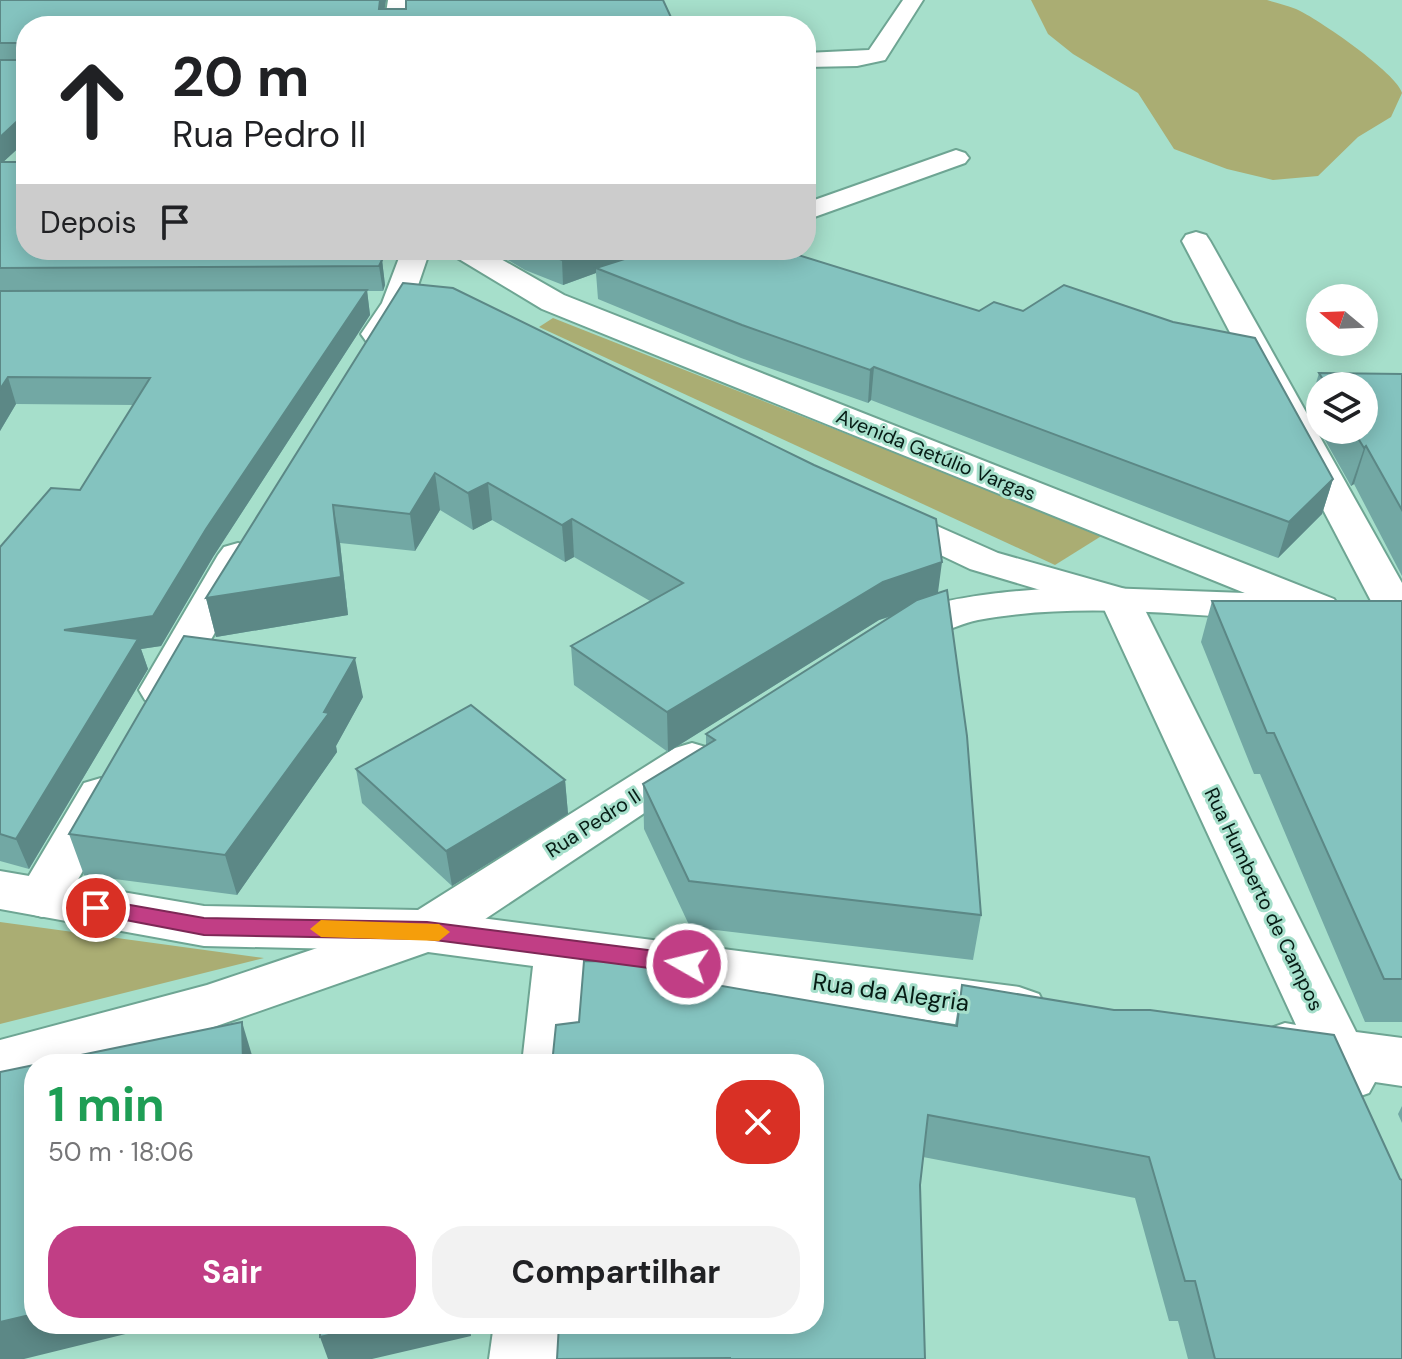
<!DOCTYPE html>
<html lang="pt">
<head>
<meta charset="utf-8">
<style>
	body { margin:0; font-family:"DM Sans",sans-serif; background:#f2f2f2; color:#202124; height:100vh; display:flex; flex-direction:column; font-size:30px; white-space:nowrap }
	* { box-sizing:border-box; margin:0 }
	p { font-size:26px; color:#757577 }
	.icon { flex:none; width:44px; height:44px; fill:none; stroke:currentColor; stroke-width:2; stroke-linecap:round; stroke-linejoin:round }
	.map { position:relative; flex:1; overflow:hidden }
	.drawer { position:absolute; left:24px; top:1054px; width:800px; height:280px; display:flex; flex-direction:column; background:#fff; border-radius:32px; box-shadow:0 4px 20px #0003 }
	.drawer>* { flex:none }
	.top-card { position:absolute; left:16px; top:16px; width:800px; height:244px; border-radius:32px; box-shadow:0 4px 20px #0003; background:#fff; color:#202124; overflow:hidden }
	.needle { width:52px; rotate:289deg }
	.tools { position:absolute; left:1306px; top:284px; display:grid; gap:16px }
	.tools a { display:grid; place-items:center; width:72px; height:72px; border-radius:50%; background:#fff; box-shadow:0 4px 20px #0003; font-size:40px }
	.pin { position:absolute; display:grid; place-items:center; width:68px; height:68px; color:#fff; margin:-34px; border:4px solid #fff; border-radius:50%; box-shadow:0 2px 8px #0007 }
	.me { position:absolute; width:88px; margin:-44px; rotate:278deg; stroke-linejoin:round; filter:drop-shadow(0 0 6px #0008) }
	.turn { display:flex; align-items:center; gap:28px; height:168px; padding:0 24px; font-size:36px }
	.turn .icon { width:104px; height:104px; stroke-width:2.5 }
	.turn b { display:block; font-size:56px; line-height:68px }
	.then { display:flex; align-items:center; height:76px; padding:0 24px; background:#0003; gap:16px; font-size:30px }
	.round { display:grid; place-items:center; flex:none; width:84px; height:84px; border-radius:32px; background:#f2f2f2 }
	.summary { display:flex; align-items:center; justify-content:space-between; height:136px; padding:0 24px }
	h1 { font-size:48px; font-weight:700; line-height:60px; color:#1e9e55 }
	.cta { display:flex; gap:16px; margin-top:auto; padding:16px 24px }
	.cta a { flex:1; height:92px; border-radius:32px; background:#c13e85; color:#fff; font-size:32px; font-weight:700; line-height:92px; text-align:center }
	.cta a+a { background:#f2f2f2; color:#202124 }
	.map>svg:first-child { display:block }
	.green { fill:#aaad73 }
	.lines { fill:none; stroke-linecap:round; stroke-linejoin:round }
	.street-casing { stroke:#6ea593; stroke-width:4 }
	.secondary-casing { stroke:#6ea593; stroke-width:4 }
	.street { fill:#fff; fill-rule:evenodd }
	.secondary { fill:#fff; fill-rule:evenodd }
	.wall { fill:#72a8a4; fill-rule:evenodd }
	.shaded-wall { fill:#5c8886 }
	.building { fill:#84c3bf; stroke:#5c8886; stroke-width:2 }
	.route { fill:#c13e85; stroke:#7d2856; stroke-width:2 }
	.slow { fill:#f59e0b }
	.labels { text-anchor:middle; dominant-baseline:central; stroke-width:6; stroke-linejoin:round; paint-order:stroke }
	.street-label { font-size:20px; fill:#061c15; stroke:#a6dfcb }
	.near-street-label { font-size:24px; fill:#061c15; stroke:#a6dfcb }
</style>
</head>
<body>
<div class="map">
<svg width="1402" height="1359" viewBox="0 0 1402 1359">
	<rect width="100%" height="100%" fill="#a6dfcb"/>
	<g class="green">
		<path d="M 1031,0 L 1267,0 C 1276,3 1287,5 1296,9 C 1317,18 1398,74 1402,93 L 1391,117 L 1358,137 L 1318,176 L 1273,180 L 1227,169 L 1174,149 L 1138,93 L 1073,54 L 1048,34 Z"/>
		<polygon points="553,318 1103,535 1055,565 539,327"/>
		<polygon points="0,922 264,958 0,1024"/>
	</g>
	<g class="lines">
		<g class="street-casing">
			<g id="street">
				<polygon points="388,0 408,0 406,26 384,26"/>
				<polygon points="903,0 923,0 885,60 857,66 806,67 806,53 869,50"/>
				<polygon points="956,150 965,153 969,158 965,163 806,220 806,203"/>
				<polygon points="1196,232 1206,235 1210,241 1402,583 1402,633 1387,629 1381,620 1182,241 1186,235"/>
				<polygon points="402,250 430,250 412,303 388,341 377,344 366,341 361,334 382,303"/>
				<polygon points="450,250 485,250 564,295 1334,599 1340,608 1334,617 1319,621 1304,617 542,309 454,256"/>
				<polygon points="885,503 998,553 1136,592 1356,1032 1402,1038 1402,1086 1375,1082 1369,1093 1349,1100 1329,1093 1320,1075 1265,1064 1257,1047 1265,1030 1285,1023 1296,1025 1104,609 970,569 871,522 866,514 871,506"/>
				<polygon points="238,543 252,547 258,555 183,690 177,700 161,704 145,700 139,690 218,555 224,547"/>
				<polygon points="101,778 118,783 125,795 60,912 42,917 24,912 16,898 24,884 84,783"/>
				<polygon points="427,911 1019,987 1039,994 1047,1010 1039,1026 1019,1033 587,973 580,1064 522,1064 533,966 428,952 208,1029 85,1064 34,1064 34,1079 0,1088 0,1040 207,985"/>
				<polygon points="494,1324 560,1324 557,1359 489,1359"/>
			</g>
		</g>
		<g class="secondary-casing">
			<g id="secondary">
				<path d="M 1078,587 L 1272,594 L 1287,598 L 1293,607 L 1287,616 L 1272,620 C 1175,614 1074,602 978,620 C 945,627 910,652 878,643 L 872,634 C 897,597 1034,589 1078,587 Z"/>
				<polygon points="692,743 709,748 715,759 709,770 446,945 427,951 204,946 0,909 0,871 204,906 418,910 675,748"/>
			</g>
		</g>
		<use href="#street" class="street"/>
		<use href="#secondary" class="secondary"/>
	</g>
	<g class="wall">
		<polygon points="0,0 386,0 384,9 406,9 663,0 26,26 26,141 3,162 376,257 382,260 385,285 383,291 367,291 370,315 213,557 161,646 141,649 148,669 29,869 0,861 0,547 80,490 134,405 16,404 0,431"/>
		<polygon points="491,250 782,250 1333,479 1322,514 1278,558 871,400 868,403 741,358 598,299 596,273 563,285 525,270"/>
		<polygon points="403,283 938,593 981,915 973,960 690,927 644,829 643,784 706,746 706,734 893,616 879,620 668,752 574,685 571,646 650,601 574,557 565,562 492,520 473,530 440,510 415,551 340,543 348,615 216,637 206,598"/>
		<path d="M 1319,373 L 1402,374 L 1402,576 L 1354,484 L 1351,486 L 1308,410 ZM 1320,386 L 1364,386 L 1364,430 L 1320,430 Z"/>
		<polygon points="1212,601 1402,601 1402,1022 1365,1022 1260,774 1254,774 1201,642"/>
		<polygon points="363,697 336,746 337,752 237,895 84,875 69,834"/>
		<polygon points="356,769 565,780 568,814 452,886 362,803"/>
		<polygon points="716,985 955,1025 962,985 1402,1359 1188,1359 1178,1321 1169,1321 1135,1198 923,1157 920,1185 925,1359 557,1359 579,1022"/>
		<polygon points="1402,1106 1402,1123 1398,1114"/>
	</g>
	<g class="shaded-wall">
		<polygon points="380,0 386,0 382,26 379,9"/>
		<polygon points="26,113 26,141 0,165 0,137"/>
		<polygon points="364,250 379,250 372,266 364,252"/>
		<polygon points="592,250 662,250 596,268 596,273 563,285 562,260"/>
		<polygon points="382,260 385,285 383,291 379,266"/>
		<polygon points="367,290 370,315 213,557 161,646 141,649 148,669 29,869 16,839 64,630 206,529"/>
		<polygon points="874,367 871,400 868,403 870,370"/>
		<polygon points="8,377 16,404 0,431 0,389"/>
		<polygon points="1366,446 1354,484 1351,486 1364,448"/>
		<polygon points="435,473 440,510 415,551 410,514"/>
		<polygon points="1333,479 1322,514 1278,558 1289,522"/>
		<polygon points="488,483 492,520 473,530 468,493"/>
		<polygon points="333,505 340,543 348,615 216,637 206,598"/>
		<polygon points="572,519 574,557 565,562 562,525"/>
		<polygon points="942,562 937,600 879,620 668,752 667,712 883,582"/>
		<polygon points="355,658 363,697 336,746 337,752 237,895 225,855 324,712"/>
		<polygon points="565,780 568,814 452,886 446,851"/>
		<polygon points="242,1022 254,1062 254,1064 243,1064"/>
		<polygon points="34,1314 34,1324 158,1324 158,1326 24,1359 0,1359 0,1322"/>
		<polygon points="376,1324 470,1324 471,1336 372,1359 328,1359 320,1337"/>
	</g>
	<g class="building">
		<polygon points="0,0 380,0 379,9 406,9 406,0 663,0 675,26 26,26 26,113 0,137 0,60 22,60 22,43 0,43"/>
		<polygon points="0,162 26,162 26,250 364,250 364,252 382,260 379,266 0,268"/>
		<polygon points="535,250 592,250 562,260"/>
		<polygon points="653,250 782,250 979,311 994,302 1023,311 1064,285 1173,322 1255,338 1333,479 1289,522 874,367 870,370 742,325 596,268"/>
		<polygon points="403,283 453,288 814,465 936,519 942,562 883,582 667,712 571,646 683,583 572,519 562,525 488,483 468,493 435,473 410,514 333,505 341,577 206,598"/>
		<polygon points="367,290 206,529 153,616 64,630 138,639 16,839 0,834 0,547 51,488 80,490 150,378 8,377 0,389 0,291"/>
		<polygon points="1319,373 1402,374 1402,510 1366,446 1364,448 1353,430 1364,430 1364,386 1327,386"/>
		<polygon points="947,590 967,736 981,915 689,881 643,784 715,740 706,734 917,600"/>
		<polygon points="1212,601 1402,601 1402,979 1384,979 1274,733 1267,733"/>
		<polygon points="184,636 355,658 324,712 329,713 225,855 69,834"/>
		<polygon points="471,705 565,780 446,851 356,769"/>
		<polygon points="584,961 716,962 716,985 957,1026 962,985 1114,1010 1150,1010 1334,1035 1400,1179 1402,1180 1402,1359 1215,1359 1195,1281 1185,1281 1149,1157 928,1115 920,1185 925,1359 730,1359 730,1358 557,1359 559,1324 814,1324 814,1064 552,1064 556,1025 579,1022"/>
		<polygon points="242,1022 243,1064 37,1064"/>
		<polygon points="345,1061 346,1064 332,1064"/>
		<polygon points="34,1065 34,1314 0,1322 0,1072"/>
		<polygon points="320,1324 376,1324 320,1337"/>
	</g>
	<polygon class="route" points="96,899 204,918 427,922 687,955 694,958 698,964 694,970 687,973 427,939 204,935 89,913 85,908 89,902"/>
	<polygon class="slow" points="321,920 439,924 450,932 439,941 321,937 310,929"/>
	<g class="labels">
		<g class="street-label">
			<text transform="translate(936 455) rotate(22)">Avenida Getúlio Vargas</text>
			<text transform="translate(593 823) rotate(-33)">Rua Pedro II</text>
			<text transform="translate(1264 899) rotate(64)">Rua Humberto de Campos</text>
		</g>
		<g class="near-street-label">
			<text transform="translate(891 992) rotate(8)">Rua da Alegria</text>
		</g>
	</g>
</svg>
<div class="tools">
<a><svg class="needle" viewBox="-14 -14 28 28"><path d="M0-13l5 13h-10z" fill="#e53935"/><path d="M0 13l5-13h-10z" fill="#757577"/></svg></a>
<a><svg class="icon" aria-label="layers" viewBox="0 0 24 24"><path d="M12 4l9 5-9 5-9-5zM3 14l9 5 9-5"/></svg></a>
</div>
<div class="pin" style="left:96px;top:908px;background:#d93025"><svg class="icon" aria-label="arrive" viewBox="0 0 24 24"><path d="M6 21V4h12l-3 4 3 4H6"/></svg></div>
<svg class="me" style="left:687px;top:964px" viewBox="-20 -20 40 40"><circle r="17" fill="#c13e85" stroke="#fff" stroke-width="3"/><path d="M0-11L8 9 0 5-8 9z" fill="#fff"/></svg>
<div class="top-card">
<div class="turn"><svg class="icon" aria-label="ahead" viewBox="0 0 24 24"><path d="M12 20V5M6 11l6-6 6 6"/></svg><div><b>20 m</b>Rua Pedro II</div></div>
<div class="then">Depois<svg class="icon" aria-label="arrive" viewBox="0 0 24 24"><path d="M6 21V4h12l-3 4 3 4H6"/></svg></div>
</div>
<section class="drawer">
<div class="summary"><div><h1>1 min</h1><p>50 m · 18:06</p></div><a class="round" style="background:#d93025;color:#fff"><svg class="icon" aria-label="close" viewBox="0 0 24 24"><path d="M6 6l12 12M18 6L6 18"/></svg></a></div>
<div class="cta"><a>Sair</a><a>Compartilhar</a></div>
</section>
</div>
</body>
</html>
